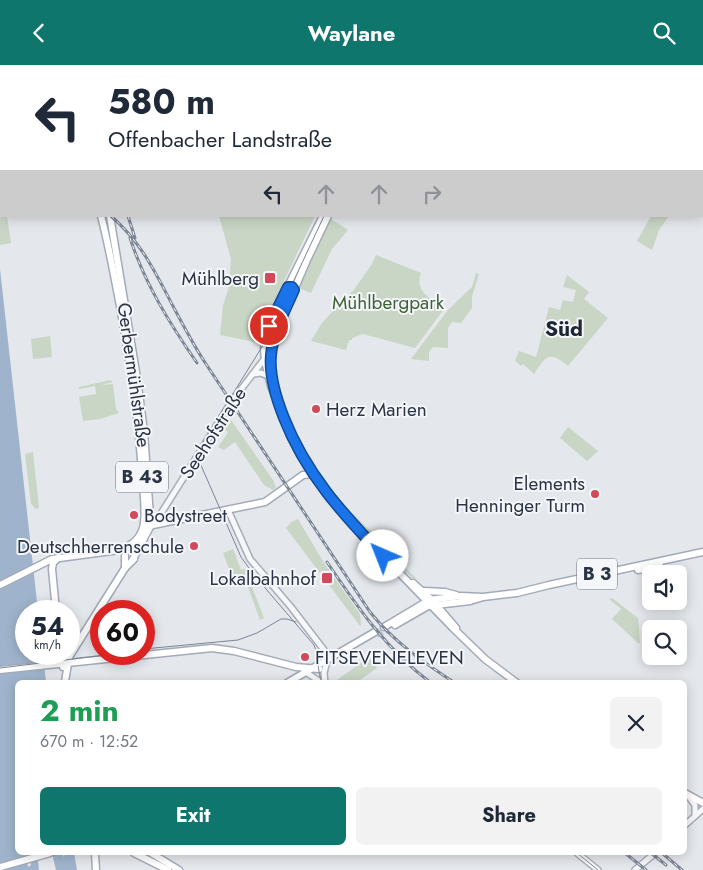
<!DOCTYPE html>
<html lang="en">
<head>
<meta charset="utf-8">
<style>
	body { margin:0; font-family:Jost,sans-serif; background:#f2f2f3; color:#1f2937; height:100vh; display:flex; flex-direction:column; font-size:19px; white-space:nowrap }
	* { box-sizing:border-box; margin:0 }
	p { font-size:16px; color:#747a83 }
	.icon { flex:none; width:28px; height:28px; fill:none; stroke:currentColor; stroke-width:2; stroke-linecap:round; stroke-linejoin:round }
	.map { position:relative; flex:1; overflow:hidden }
	.drawer { position:absolute; left:15px; top:615px; width:672px; height:175px; display:flex; flex-direction:column; background:#fff; border-radius:8px; box-shadow:0 2px 12px #0003 }
	.drawer>* { flex:none }
	.banner { position:absolute; left:0px; top:0px; width:704px; height:152px; box-shadow:0 2px 12px #0003; background:#fff; color:#1f2937; overflow:hidden }
	.controls { position:absolute; left:642px; top:500px; display:grid; gap:10px }
	.controls a { display:grid; place-items:center; width:45px; height:45px; border-radius:8px; background:#fff; box-shadow:0 2px 12px #0003; font-size:25px }
	.speed { position:absolute; left:15px; top:535px; display:flex; gap:10px; font-size:25px; font-weight:700; text-align:center }
	.speed>* { display:grid; place-content:center; width:65px; height:65px; border-radius:50%; background:#fff; box-shadow:0 2px 12px #0003; line-height:1 }
	.speed small { font-size:12px; font-weight:400 }
	.speed .limit { border:8px solid #d22; background:#fff; color:#111 }
	.pin { position:absolute; display:grid; place-items:center; width:42px; height:42px; color:#fff; margin:-21px; border:2px solid #fff; border-radius:50%; box-shadow:0 1px 5px #0007 }
	.me { position:absolute; width:55px; margin:-28px; rotate:316deg; stroke-linejoin:round; filter:drop-shadow(0 0 4px #0008) }
	.turn { display:flex; align-items:center; gap:18px; height:105px; padding:0 25px; font-size:22px }
	.turn .icon { width:65px; height:65px; stroke-width:2.5 }
	.turn b { display:block; font-size:35px; line-height:42px }
	.lanes { display:flex; align-items:center; height:48px; padding:0 25px; background:#0003; justify-content:center; gap:25px; direction:ltr }
	.lanes .off { opacity:.35 }
	.round { display:grid; place-items:center; flex:none; width:52px; height:52px; border-radius:8px; background:#f2f2f3 }
	.summary { display:flex; align-items:center; justify-content:space-between; height:85px; padding:0 25px }
	h1 { font-size:30px; font-weight:700; line-height:38px; color:#1e9e55 }
	.action { display:flex; gap:10px; margin-top:auto; padding:10px 25px }
	.action a { flex:1; height:58px; border-radius:8px; background:#0f766e; color:#fff; font-size:20px; font-weight:700; line-height:58px; text-align:center }
	.action a+a { background:#f2f2f3; color:#1f2937 }
	header { display:flex; justify-content:space-between; align-items:center; height:65px; padding:0 25px; background:#0f766e; color:#fff; font-size:22px; font-weight:700 }
	.map>svg:first-child { display:block }
	.green { fill:#c9d6c5 }
	.water { fill:#9fb4cc }
	.lines { fill:none; stroke-linecap:round; stroke-linejoin:round }
	.major-tunnel { stroke:#bfc3cb; stroke-width:6; stroke-dasharray:6 3; stroke-linecap:butt }
	.minor-casing { stroke:#a9aeb7; stroke-width:8 }
	.major-casing { stroke:#a3abb8; stroke-width:9 }
	.minor { stroke:#f7f8fa; stroke-width:5 }
	.major { stroke:#fff; stroke-width:6 }
	.tram { stroke:#7d8696; stroke-width:1 }
	.rail-casing { stroke:#7d8696; stroke-width:3 }
	.rail { stroke:#f4f6f9; stroke-width:1; stroke-dasharray:4; stroke-linecap:butt }
	.route-casing { stroke:#114b97; stroke-width:12 }
	.route { stroke:#1a73e8; stroke-width:9 }
	.poi-dot { fill:#d1495b; stroke:#f4f6f9; stroke-width:2 }
	.labels { text-anchor:middle; dominant-baseline:central; stroke-width:4; stroke-linejoin:round; paint-order:stroke }
	.shield { fill:#f4f6f9; stroke:#676e7b; stroke-width:1 }
	.shield-label { font-size:18px; font-weight:bold; fill:#2b3445 }
	.poi-label { font-size:19px; fill:#2b3445; stroke:#f4f6f9; text-anchor:end }
	.park-label { font-size:19px; fill:#3f6138; stroke:#f4f6f9 }
	.street-label { font-size:19px; fill:#2b3445; stroke:#f4f6f9 }
	.quarter-label { font-size:21px; font-weight:bold; fill:#1d2536; stroke:#f4f6f9 }
</style>
</head>
<body>
<header><svg class="icon" aria-label="back" viewBox="0 0 24 24"><path d="M15 5l-7 7 7 7"/></svg>Waylane<svg class="icon" aria-label="search" viewBox="0 0 24 24"><circle cx="10" cy="10" r="6"/><path d="M15 15l6 6"/></svg></header>
<div class="map">
<svg width="703" height="805" viewBox="0 0 703 805">
	<rect width="100%" height="100%" fill="#e4e7ec"/>
	<g class="green">
		<polygon points="0,110 1,151 7,151 11,178 0,180"/>
		<polygon points="219,151 315,151 255,277 220,270 223,240 229,222 231,194"/>
		<polygon points="651,151 668,152 659,165 652,185 637,176"/>
		<polygon points="331,154 348,165 332,184 311,228 298,223"/>
		<path d="M 376,190 L 421,208 C 414,226 431,234 444,244 L 415,283 L 363,269 L 352,273 L 352,275 L 349,275 L 346,285 L 311,276 L 322,258 L 347,231 L 353,226 L 372,199 Z"/>
		<polygon points="476,208 479,209 472,232 472,243 461,258 452,257 448,263 448,283 433,282 429,287 429,296 411,294 448,245 472,222"/>
		<path d="M 567,210 L 589,227 L 584,234 L 608,253 L 568,301 C 549,285 546,291 534,309 L 523,299 L 521,301 L 515,296 L 519,286 L 536,292 L 549,242 L 560,245 L 563,235 L 573,237 L 576,225 L 563,222 Z"/>
		<polygon points="50,271 52,292 33,294 31,274"/>
		<polygon points="110,315 113,317 101,320 113,319 116,344 119,348 100,354 83,356 79,332 96,329 95,321 79,324 79,322"/>
		<polygon points="229,352 273,415 276,422 273,425 264,420 235,377 224,385 218,382 228,368 223,361"/>
		<polygon points="568,362 598,386 587,396 560,373"/>
		<polygon points="33,387 39,443 36,444 31,439 25,389"/>
		<polygon points="341,437 380,475 379,477 417,514 412,513 378,480"/>
		<polygon points="298,454 324,498 360,549 361,560 360,561 286,463 291,457"/>
		<polygon points="233,484 241,505 245,504 264,553 260,555 245,514 234,517 223,488"/>
		<polygon points="612,533 638,553 640,578 638,578 612,554 621,544 609,534"/>
		<polygon points="369,592 377,603 357,617 339,617 337,615"/>
	</g>
	<g class="water">
		<polygon points="0,204 38,546 26,546 26,589 43,589 46,617 18,618 18,788 24,788 28,801 29,802 31,800 27,788 37,788 39,805 0,805"/>
		<polygon points="52,788 61,788 64,792 65,788 74,788 77,805 56,805"/>
	</g>
	<g class="lines">
		<polyline class="major-tunnel" points="377,570 387,565"/>
		<g class="minor-casing">
			<g id="minor">
				<polyline points="253,309 261,308 268,311"/>
				<polyline points="228,445 250,494 291,542 324,585 327,595 324,608 325,618"/>
				<polyline points="155,458 232,336 272,284"/>
				<polyline points="304,606 322,618"/>
				<polyline points="689,732 695,740 695,751"/>
				<polyline points="685,760 703,744"/>
				<polyline points="577,788 598,805"/>
				<polyline points="635,805 655,788"/>
			</g>
		</g>
		<g class="major-casing">
			<g id="major">
				<polyline points="390,0 390,1"/>
				<polyline points="0,19 1,27"/>
				<polyline points="0,63 1,70"/>
				<polyline points="110,151 137,313 144,367 150,452 150,462 132,496"/>
				<polyline points="323,151 271,255 264,283 265,296 271,321 290,368 298,386 312,409 349,456 453,563 485,594 517,618"/>
				<polyline points="272,314 271,290 275,269 307,195 328,151"/>
				<polyline points="148,461 265,437 303,410 312,409"/>
				<polyline points="125,503 125,491"/>
				<polyline points="638,505 660,501"/>
				<polyline points="413,518 432,535 456,563"/>
				<path d="M 0,520 L 52,494 L 119,485 C 130,481 139,476 143,463 C 147,448 143,426 142,410 C 139,353 130,297 120,241 C 114,211 109,181 101,151"/>
				<polyline points="424,526 445,527 456,530"/>
				<polyline points="56,546 52,504 53,498 58,493"/>
				<polyline points="395,560 428,541 470,536 480,533"/>
				<polyline points="384,562 429,535 461,531 483,532 517,528 549,520 703,487"/>
				<polyline points="61,589 63,602"/>
				<polyline points="0,605 212,583 234,586 296,602 319,604"/>
				<polyline points="65,617 69,592 125,503 134,494"/>
				<polyline points="287,618 375,567"/>
				<polyline points="685,728 703,738"/>
				<polyline points="95,788 96,805"/>
				<polyline points="134,788 168,805"/>
				<polyline points="151,788 179,805"/>
				<polyline points="0,802 50,788"/>
			</g>
		</g>
		<use href="#minor" class="minor"/>
		<use href="#major" class="major"/>
		<g class="tram">
			<polyline points="388,0 388,1"/>
			<polyline points="144,584 238,575 257,568 281,554 287,554 296,557"/>
			<polyline points="0,603 114,589"/>
			<path d="M 322,618 C 317,606 319,592 314,580 L 254,510 L 241,492 L 200,398 L 199,389 L 203,377 L 265,277 L 324,151"/>
			<polyline points="577,788 598,805"/>
		</g>
		<g class="rail-casing">
			<g id="rail">
				<polyline points="83,0 83,1"/>
				<polyline points="0,116 1,116"/>
				<path d="M 111,151 C 142,178 155,207 174,243 C 184,262 194,281 206,299 L 370,547 C 394,577 423,597 455,618"/>
				<polyline points="128,151 135,173"/>
				<path d="M 130,173 C 145,219 170,259 197,298"/>
				<path d="M 327,497 C 358,543 386,584 431,618"/>
				<polyline points="625,788 646,805"/>
				<polyline points="651,788 666,800"/>
				<polyline points="662,788 682,805"/>
			</g>
		</g>
		<use href="#rail" class="rail"/>
	</g>
	<g class="lines">
		<g class="route-casing">
			<path id="route" d="M 269,261 L 288,222 L 292,222 L 294,225 C 285,246 273,267 271,290 C 269,311 276,333 284,353 C 306,409 342,448 383,491"/>
		</g>
		<use href="#route" class="route"/>
	</g>
	<g class="poi-dot">
		<rect x="264" y="207" width="12" height="12" rx="2.5"/>
		<circle cx="316" cy="344" r="5"/>
		<circle cx="595" cy="429" r="5"/>
		<circle cx="134" cy="450" r="5"/>
		<circle cx="194" cy="481" r="5"/>
		<rect x="321" y="507" width="12" height="12" rx="2.5"/>
		<circle cx="305" cy="592" r="5"/>
	</g>
	<g class="labels">
		<g class="shield">
			<rect x="116" y="396.5" width="52" height="31" rx="4"/>
			<rect x="577" y="493.5" width="40" height="31" rx="4"/>
		</g>
		<g class="shield-label">
			<text x="142" y="412">B 43</text>
			<text x="597" y="509">B 3</text>
		</g>
		<g class="poi-label">
			<text x="259" y="213">Mühlberg</text>
			<text x="326" y="344" text-anchor="start">Herz Marien</text>
			<text x="585" y="418">Elements<tspan x="585" dy="22">Henninger Turm</tspan></text>
			<text x="144" y="450" text-anchor="start">Bodystreet</text>
			<text x="184" y="481">Deutschherrenschule</text>
			<text x="316" y="513">Lokalbahnhof</text>
			<text x="315" y="592" text-anchor="start">FITSEVENELEVEN</text>
		</g>
		<g class="park-label">
			<text x="388" y="237">Mühlbergpark</text>
		</g>
		<g class="street-label">
			<text transform="translate(134 310) rotate(82)">Gerbermühlstraße</text>
			<text transform="translate(213 368) rotate(-57)">Seehofstraße</text>
		</g>
		<g class="quarter-label">
			<text x="564" y="264">Süd</text>
		</g>
	</g>
</svg>
<div class="controls">
<a><svg class="icon" aria-label="sound" viewBox="0 0 24 24"><path d="M4 9h4l5-4v14l-5-4H4zM17 9q2 3 0 6"/></svg></a>
<a><svg class="icon" aria-label="search" viewBox="0 0 24 24"><circle cx="10" cy="10" r="6"/><path d="M15 15l6 6"/></svg></a>
</div>
<div class="speed"><div>54<small>km/h</small></div><div class="limit">60</div></div>
<div class="pin" style="left:269px;top:261px;background:#d93025"><svg class="icon" aria-label="arrive" viewBox="0 0 24 24"><path d="M6 21V4h12l-3 4 3 4H6"/></svg></div>
<svg class="me" style="left:383px;top:491px" viewBox="-20 -20 40 40"><circle r="19" fill="#fff"/><path d="M0-13L10 11 0 6-10 11z" fill="#1a73e8"/></svg>
<div class="banner">
<div class="turn"><svg class="icon" aria-label="left" viewBox="0 0 24 24"><path d="M17 20v-9H6M10 6l-5 5 5 5"/></svg><div><b>580 m</b>Offenbacher Landstraße</div></div>
<div class="lanes"><svg class="icon" aria-label="left" viewBox="0 0 24 24"><path d="M17 20v-9H6M10 6l-5 5 5 5"/></svg><svg class="icon off" aria-label="ahead" viewBox="0 0 24 24"><path d="M12 20V5M6 11l6-6 6 6"/></svg><svg class="icon off" aria-label="ahead" viewBox="0 0 24 24"><path d="M12 20V5M6 11l6-6 6 6"/></svg><svg class="icon off" aria-label="right" viewBox="0 0 24 24"><path d="M7 20v-9h11M14 6l5 5-5 5"/></svg></div>
</div>
<section class="drawer">
<div class="summary"><div><h1>2 min</h1><p>670 m · 12:52</p></div><a class="round"><svg class="icon" aria-label="close" viewBox="0 0 24 24"><path d="M6 6l12 12M18 6L6 18"/></svg></a></div>
<div class="action"><a>Exit</a><a>Share</a></div>
</section>
</div>
</body>
</html>
